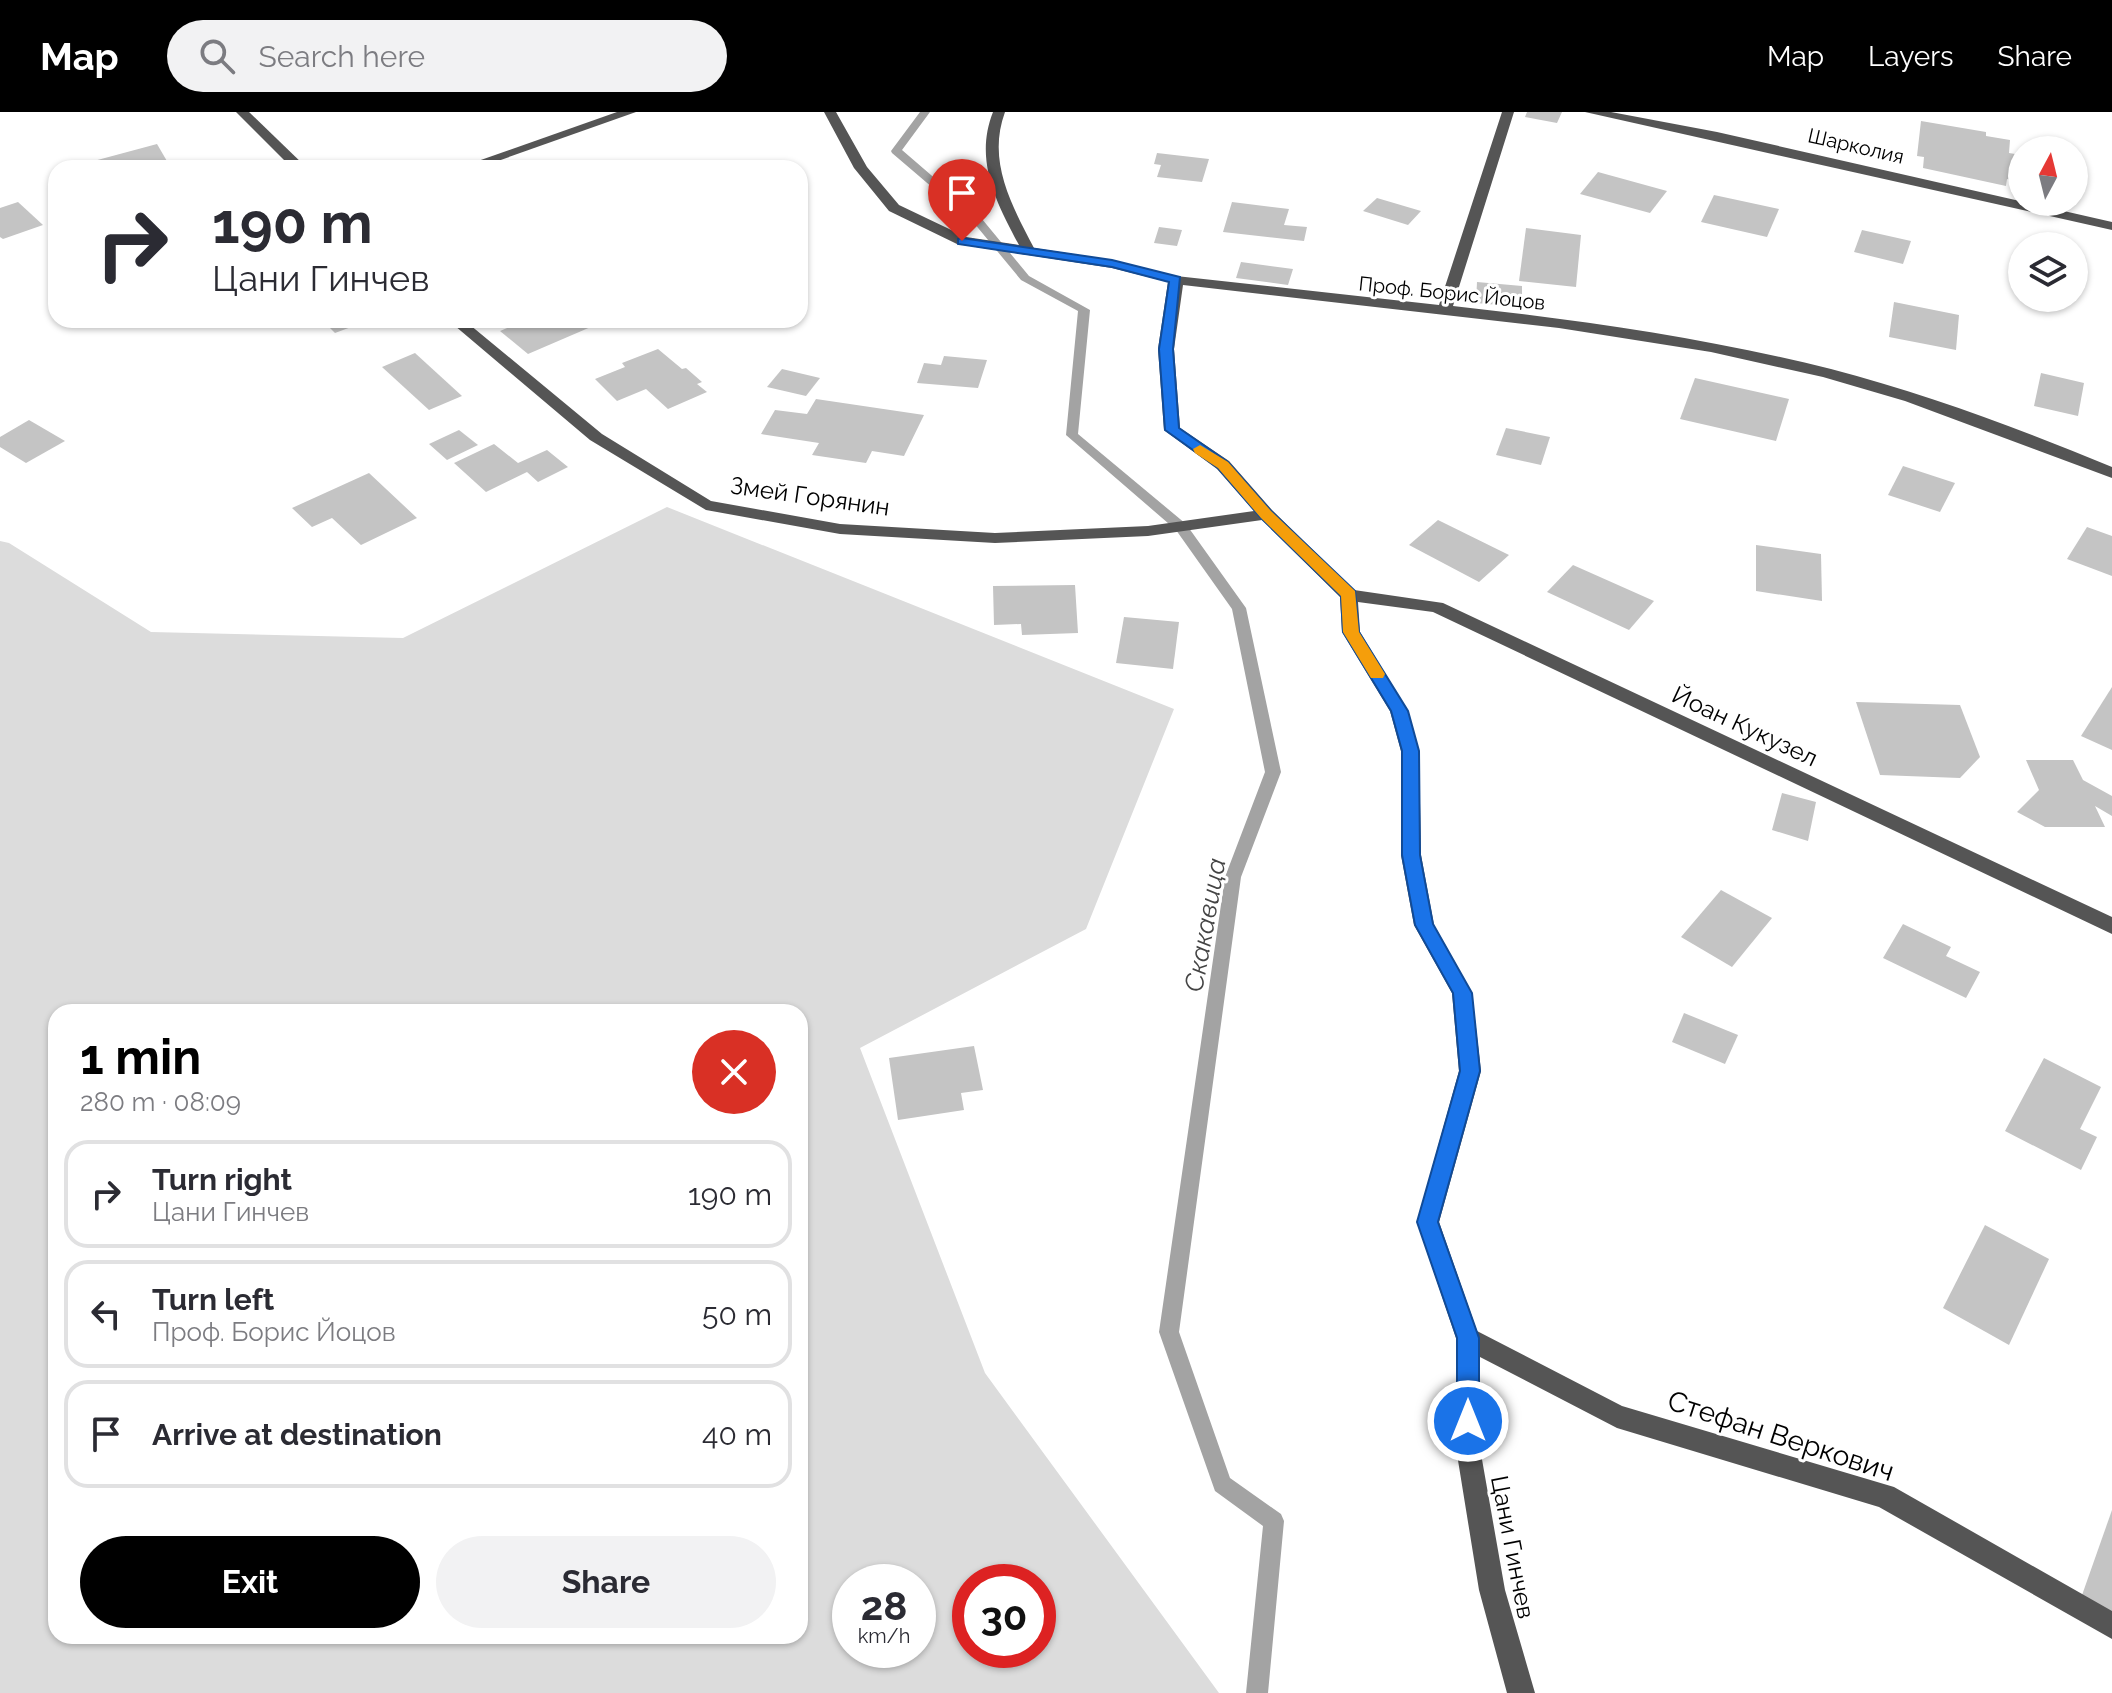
<!DOCTYPE html>
<html lang="en">
<head>
<meta charset="utf-8">
<style>
	body { margin:0; font-family:Raleway,sans-serif; background:#f2f2f3; color:#2b2b33; height:100vh; display:flex; flex-direction:column; font-size:30px; white-space:nowrap }
	* { box-sizing:border-box; margin:0 }
	p { font-size:26px; color:#7c7c81 }
	.icon { flex:none; width:44px; height:44px; fill:none; stroke:currentColor; stroke-width:2; stroke-linecap:round; stroke-linejoin:round }
	.map { position:relative; flex:1; overflow:hidden }
	.details { position:absolute; left:48px; top:892px; width:760px; height:640px; display:flex; flex-direction:column; background:#fff; border-radius:24px; box-shadow:0 2px 6px #0004 }
	.details>* { flex:none }
	.top-card { position:absolute; left:48px; top:48px; width:760px; height:168px; border-radius:24px; box-shadow:0 2px 6px #0004; background:#fff; color:#2b2b33; overflow:hidden }
	.needle { width:52px; rotate:7deg }
	.tools { position:absolute; left:2008px; top:24px; display:grid; gap:16px }
	.tools a { display:grid; place-items:center; width:80px; height:80px; border-radius:50%; background:#fff; box-shadow:0 2px 6px #0004; font-size:40px }
	.speed { position:absolute; left:832px; top:1452px; display:flex; gap:16px; font-size:40px; font-weight:700; text-align:center }
	.speed>* { display:grid; place-content:center; width:104px; height:104px; border-radius:50%; background:#fff; box-shadow:0 2px 6px #0004; line-height:1 }
	.speed small { font-size:20px; font-weight:400 }
	.speed .limit { border:12px solid #d22; background:#fff; color:#111 }
	.pin { position:absolute; display:grid; place-items:center; width:68px; height:68px; color:#fff; margin:-82px -34px; border-radius:50% 50% 50% 0; rotate:-45deg; box-shadow:0 0 8px #0007 }
	.pin .icon { rotate:45deg }
	.me { position:absolute; width:88px; margin:-44px; rotate:0deg; stroke-linejoin:round; filter:drop-shadow(0 0 6px #0008) }
	.turn { display:flex; align-items:center; gap:28px; height:168px; padding:0 32px; font-size:36px }
	.turn .icon { width:104px; height:104px; stroke-width:2.5 }
	.turn b { display:block; font-size:56px; line-height:68px }
	.round { display:grid; place-items:center; flex:none; width:84px; height:84px; border-radius:42px; background:#f2f2f3 }
	.head { display:flex; align-items:center; justify-content:space-between; height:136px; padding:0 32px }
	h1 { font-size:48px; font-weight:700; line-height:60px; color:#000 }
	.button { display:flex; gap:16px; margin-top:auto; padding:16px 32px }
	.button a { flex:1; height:92px; border-radius:48px; background:#000; color:#fff; font-size:32px; font-weight:700; line-height:92px; text-align:center }
	.button a+a { background:#f2f2f3; color:#2b2b33 }
	ul { padding:0; list-style:none }
	li { display:flex; align-items:center; gap:24px; height:108px; margin:0 16px 12px; padding:0 16px; border:4px solid #e1e1e2; border-radius:24px }
	li div { flex:1 }
	li b { display:block; font-size:30px }
	li em { font-style:normal }
	header { display:flex; align-items:center; gap:48px; box-sizing:border-box; height:112px; padding:0 40px; background:#000; color:#fff }
	header strong { font-size:38px }
	nav { display:flex; gap:44px; margin-inline-start:auto; font-size:28px }
	.search { width:560px; height:72px; background:#f2f2f3; display:flex; align-items:center; gap:20px; box-sizing:border-box; padding:0 28px; border-radius:44px; color:#7c7c81; font-size:30px }
	.map>svg:first-child { display:block }
	.green { fill:#dcdcdc; fill-rule:evenodd }
	.lines { fill:none; stroke-linecap:round; stroke-linejoin:round }
	.stream { fill:#a3a3a3; fill-rule:evenodd }
	.building { fill:#c4c4c4 }
	.minor { fill:#555; fill-rule:evenodd }
	.route { fill:#1a73e8; stroke:#114b97; stroke-width:2 }
	.slow { fill:#f59e0b }
	.labels { text-anchor:middle; dominant-baseline:central; stroke-width:6; stroke-linejoin:round; paint-order:stroke }
	.far-street-label { font-size:20px; fill:#000; stroke:#fff }
	.street-label { font-size:24px; fill:#000; stroke:#fff }
	.water-label { font-size:26px; font-style:italic; fill:#444; stroke:#fff }
	.near-street-label { font-size:28px; fill:#000; stroke:#fff }
</style>
</head>
<body>
<header>
<strong>Map</strong>
<div class="search"><svg class="icon" aria-label="search" viewBox="0 0 24 24"><circle cx="10" cy="10" r="6"/><path d="M15 15l6 6"/></svg>Search here</div>
<nav><a>Map</a><a>Layers</a><a>Share</a></nav>
</header>
<div class="map">
<svg width="2112" height="1581" viewBox="0 0 2112 1581">
	<rect width="100%" height="100%" fill="#fff"/>
	<path class="green" d="M 667,395 L 1174,597 L 1086,817 L 860,936 L 985,1261 L 1219,1581 L 0,1581 L 0,429 L 9,431 L 151,520 L 403,526 ZM 56,900 L 800,900 L 800,1524 L 56,1524 ZM 850,1470 L 918,1470 L 918,1538 L 850,1538 ZM 970,1470 L 1038,1470 L 1038,1538 L 970,1538 Z"/>
	<g class="lines">
		<polygon class="stream" points="920,0 930,0 902,38 982,107 1029,164 1090,198 1078,322 1186,412 1246,496 1281,660 1241,765 1179,1220 1230,1366 1281,1402 1284,1409 1268,1581 1246,1581 1263,1414 1215,1379 1159,1220 1225,765 1265,660 1232,497 1176,418 1066,323 1078,199 1021,168 974,111 892,41 891,39"/>
	</g>
	<g class="building">
		<polygon points="1527,0 1562,0 1557,11 1525,5"/>
		<polygon points="1921,9 1986,20 1986,24 2010,28 2009,41 2021,43 2019,65 2012,64 2011,68 2007,67 2006,74 1923,56 1924,45 1917,44"/>
		<polygon points="157,32 171,56 85,56 90,50"/>
		<polygon points="1157,41 1209,47 1202,70 1157,65 1161,53 1154,52"/>
		<polygon points="1598,60 1667,79 1650,101 1580,82"/>
		<polygon points="1714,83 1779,97 1767,125 1701,110"/>
		<polygon points="1377,86 1421,99 1408,113 1363,99"/>
		<polygon points="18,90 43,113 3,127 0,125 0,96"/>
		<polygon points="1232,90 1289,97 1284,113 1307,115 1304,129 1223,120"/>
		<polygon points="1159,115 1182,118 1177,134 1154,131"/>
		<polygon points="1526,116 1581,123 1576,175 1519,169"/>
		<polygon points="1862,118 1911,129 1903,152 1854,140"/>
		<polygon points="1241,150 1293,157 1288,173 1236,166"/>
		<polygon points="1477,170 1522,174 1522,195 1476,191"/>
		<polygon points="1894,190 1959,203 1956,238 1889,225"/>
		<polygon points="322,208 370,208 335,221"/>
		<polygon points="526,208 607,208 528,242 500,219"/>
		<polygon points="658,237 682,257 686,256 702,270 697,272 707,280 668,297 646,277 617,289 595,267 625,255 622,251"/>
		<polygon points="415,241 462,284 429,298 382,255"/>
		<polygon points="944,244 987,248 978,276 917,271 924,251 941,253"/>
		<polygon points="782,257 820,266 806,284 767,275"/>
		<polygon points="2041,261 2084,271 2078,304 2034,294"/>
		<polygon points="1695,266 1789,287 1776,329 1680,307"/>
		<polygon points="816,287 924,303 904,344 872,339 866,351 812,343 819,331 761,322 775,298 807,302"/>
		<polygon points="29,308 65,329 26,351 0,335 0,325"/>
		<polygon points="1506,316 1550,325 1541,353 1496,343"/>
		<polygon points="459,318 478,333 447,348 429,332"/>
		<polygon points="494,332 518,351 547,338 568,355 538,370 527,360 486,380 454,351"/>
		<polygon points="1903,354 1955,371 1940,400 1888,383"/>
		<polygon points="369,361 417,406 361,433 332,406 312,415 292,396"/>
		<polygon points="1438,408 1509,443 1479,470 1409,433"/>
		<polygon points="2087,415 2112,424 2112,464 2067,447"/>
		<polygon points="1756,433 1821,442 1822,489 1756,479"/>
		<polygon points="1573,453 1654,489 1629,518 1547,480"/>
		<polygon points="1075,473 1078,521 1022,523 1021,512 994,513 993,474"/>
		<polygon points="1124,505 1179,510 1173,557 1116,551"/>
		<polygon points="2112,575 2112,638 2081,624"/>
		<polygon points="1856,590 1960,593 1980,645 1960,666 1880,663"/>
		<polygon points="2026,648 2073,648 2083,668 2112,684 2112,704 2095,694 2105,715 2045,715 2017,700 2039,678"/>
		<polygon points="1782,681 1816,690 1808,729 1772,718"/>
		<polygon points="1721,778 1772,806 1732,855 1681,825"/>
		<polygon points="1903,812 1951,835 1946,844 1980,860 1966,886 1883,846"/>
		<polygon points="1684,901 1738,923 1725,952 1672,930"/>
		<polygon points="974,934 983,978 961,981 964,998 898,1008 889,946"/>
		<polygon points="2044,946 2101,975 2080,1017 2097,1025 2081,1058 2005,1019"/>
		<polygon points="1985,1113 2049,1147 2009,1233 1943,1196"/>
		<polygon points="2112,1398 2112,1503 2081,1486"/>
	</g>
	<g class="lines">
		<g class="minor">
			<polygon points="236,0 249,0 307,56 292,56"/>
			<polygon points="617,0 636,0 478,56 458,56"/>
			<path d="M 824,0 L 836,0 L 867,55 L 899,93 L 966,125 L 1019,133 C 996,90 974,48 993,0 L 1005,0 C 987,49 1011,92 1034,136 L 1112,148 L 1176,164 L 1439,193 L 1502,0 L 1514,0 L 1453,194 C 1580,208 1707,226 1831,257 C 1927,282 2020,317 2112,355 L 2112,366 L 1905,289 L 1823,265 L 1711,240 L 1559,216 L 1183,173 L 1174,237 L 1180,316 L 1229,349 L 1272,398 L 1354,478 L 1443,491 L 2112,805 L 2112,822 L 1433,500 L 1358,490 L 1360,520 L 1408,599 L 1419,639 L 1421,743 L 1434,813 L 1472,881 L 1481,959 L 1439,1110 L 1477,1219 L 1622,1294 L 1894,1375 L 2112,1499 L 2112,1527 L 1879,1395 L 1617,1316 L 1480,1245 L 1480,1336 L 1505,1478 L 1535,1581 L 1507,1581 L 1479,1478 L 1456,1336 L 1456,1226 L 1417,1110 L 1459,959 L 1452,881 L 1414,813 L 1401,743 L 1401,639 L 1390,599 L 1342,520 L 1340,485 L 1262,408 L 1148,424 L 995,431 L 840,422 L 706,398 L 590,328 L 448,208 L 464,208 L 602,322 L 711,389 L 840,412 L 995,421 L 1148,414 L 1254,399 L 1217,357 L 1164,318 L 1158,237 L 1168,170 L 1112,156 L 957,132 L 889,99 L 854,56 Z"/>
			<polygon points="1585,0 1611,0 1717,20 2112,110 2112,118"/>
		</g>
	</g>
	<polygon class="route" points="962,126 1112,148 1180,165 1173,237 1179,316 1228,350 1271,399 1355,479 1359,520 1408,599 1419,639 1420,743 1433,812 1472,881 1480,959 1438,1110 1479,1226 1479,1309 1476,1316 1468,1319 1460,1316 1457,1309 1457,1226 1417,1110 1460,959 1453,881 1415,813 1402,743 1402,639 1391,599 1343,520 1341,484 1261,406 1218,356 1165,318 1159,237 1169,170 1112,155 958,132 958,127"/>
	<polygon class="slow" points="1200,333 1228,350 1271,399 1355,479 1359,520 1385,562 1383,566 1371,566 1343,520 1341,484 1261,406 1218,356 1195,341 1193,337"/>
	<g class="labels">
		<g class="far-street-label">
			<text transform="translate(1856 34) rotate(13)">Шарколия</text>
			<text transform="translate(1452 181) rotate(6)">Проф. Борис Йоцов</text>
		</g>
		<g class="street-label">
			<text transform="translate(810 384) rotate(8)">Змей Горянин</text>
			<text transform="translate(1745 614) rotate(25)">Йоан Кукузел</text>
			<text transform="translate(1513 1435) rotate(79)">Цани Гинчев</text>
		</g>
		<g class="water-label">
			<text transform="translate(1205 813) rotate(-80)">Скакавица</text>
		</g>
		<g class="near-street-label">
			<text transform="translate(1781 1324) rotate(18)">Стефан Веркович</text>
		</g>
	</g>
</svg>
<div class="tools">
<a><svg class="needle" viewBox="-14 -14 28 28"><path d="M0-13l5 13h-10z" fill="#e53935"/><path d="M0 13l5-13h-10z" fill="#7c7c81"/></svg></a>
<a><svg class="icon" aria-label="layers" viewBox="0 0 24 24"><path d="M12 4l9 5-9 5-9-5zM3 14l9 5 9-5"/></svg></a>
</div>
<div class="speed"><div>28<small>km/h</small></div><div class="limit">30</div></div>
<div class="pin" style="left:962px;top:129px;background:#d93025"><svg class="icon" aria-label="arrive" viewBox="0 0 24 24"><path d="M6 21V4h12l-3 4 3 4H6"/></svg></div>
<svg class="me" style="left:1468px;top:1309px" viewBox="-20 -20 40 40"><circle r="17" fill="#1a73e8" stroke="#fff" stroke-width="3"/><path d="M0-11L8 9 0 5-8 9z" fill="#fff"/></svg>
<div class="top-card">
<div class="turn"><svg class="icon" aria-label="right" viewBox="0 0 24 24"><path d="M7 20v-9h11M14 6l5 5-5 5"/></svg><div><b>190 m</b>Цани Гинчев</div></div>
</div>
<section class="details">
<div class="head"><div><h1>1 min</h1><p>280 m · 08:09</p></div><a class="round" style="background:#d93025;color:#fff"><svg class="icon" aria-label="close" viewBox="0 0 24 24"><path d="M6 6l12 12M18 6L6 18"/></svg></a></div>
<ul>
<li><svg class="icon" aria-label="right" viewBox="0 0 24 24"><path d="M7 20v-9h11M14 6l5 5-5 5"/></svg><div><b>Turn right</b><p>Цани Гинчев</p></div><em>190 m</em></li>
<li><svg class="icon" aria-label="left" viewBox="0 0 24 24"><path d="M17 20v-9H6M10 6l-5 5 5 5"/></svg><div><b>Turn left</b><p>Проф. Борис Йоцов</p></div><em>50 m</em></li>
<li><svg class="icon" aria-label="arrive" viewBox="0 0 24 24"><path d="M6 21V4h12l-3 4 3 4H6"/></svg><div><b>Arrive at destination</b></div><em>40 m</em></li>
</ul>
<div class="button"><a>Exit</a><a>Share</a></div>
</section>
</div>
</body>
</html>
